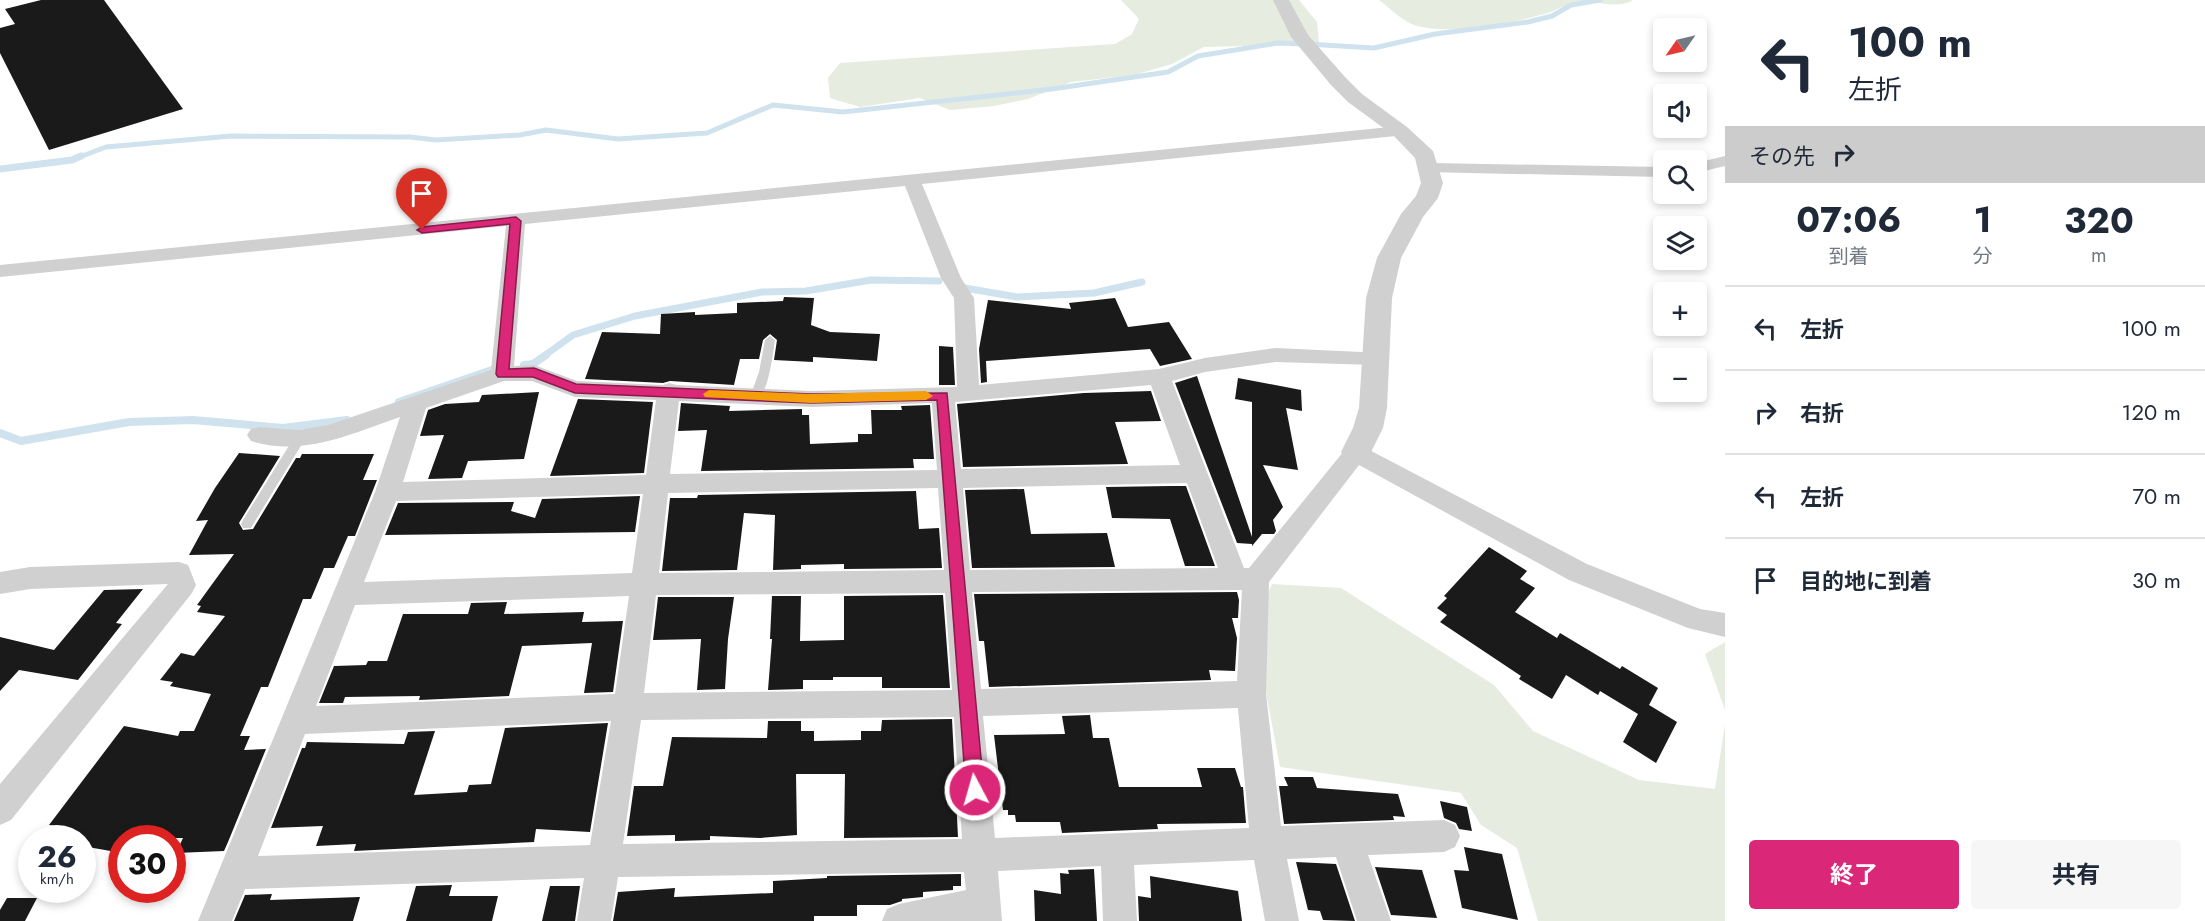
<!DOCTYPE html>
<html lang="ja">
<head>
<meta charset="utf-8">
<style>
	body { margin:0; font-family:Jost,"Noto Sans JP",sans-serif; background:#f6f6f7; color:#1f2937; height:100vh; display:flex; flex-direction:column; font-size:22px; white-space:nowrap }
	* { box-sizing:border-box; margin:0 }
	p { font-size:20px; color:#747a83 }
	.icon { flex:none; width:33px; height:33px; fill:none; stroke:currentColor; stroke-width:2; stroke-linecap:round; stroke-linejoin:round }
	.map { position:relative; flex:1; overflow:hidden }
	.sheet { display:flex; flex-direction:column; background:#fff; width:480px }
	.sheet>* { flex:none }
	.guide { background:#fff; color:#1f2937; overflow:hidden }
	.needle { width:39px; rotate:236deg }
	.buttons { position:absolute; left:1653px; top:18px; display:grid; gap:12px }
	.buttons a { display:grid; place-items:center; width:54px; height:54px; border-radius:6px; background:#fff; box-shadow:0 3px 9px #0003; font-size:30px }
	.speed { position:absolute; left:18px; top:825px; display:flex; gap:12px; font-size:30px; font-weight:700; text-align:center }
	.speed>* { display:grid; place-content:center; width:78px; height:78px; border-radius:50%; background:#fff; box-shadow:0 3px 9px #0003; line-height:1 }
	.speed small { font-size:15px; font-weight:400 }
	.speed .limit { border:9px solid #d22; background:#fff; color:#111 }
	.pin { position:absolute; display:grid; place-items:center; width:51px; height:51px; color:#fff; margin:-62px -26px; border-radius:50% 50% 50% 0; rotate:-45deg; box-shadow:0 0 6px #0007 }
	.pin .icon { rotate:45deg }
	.me { position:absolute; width:66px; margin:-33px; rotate:354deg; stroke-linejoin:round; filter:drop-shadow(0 0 4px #0008) }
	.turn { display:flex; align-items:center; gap:21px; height:126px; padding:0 24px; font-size:27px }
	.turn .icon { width:78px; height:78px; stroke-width:2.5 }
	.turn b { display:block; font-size:42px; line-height:51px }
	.then { display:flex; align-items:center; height:57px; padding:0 24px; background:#0003; gap:12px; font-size:22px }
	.eta { display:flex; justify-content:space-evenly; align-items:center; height:102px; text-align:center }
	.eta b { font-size:36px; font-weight:700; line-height:42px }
	.primary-button { display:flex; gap:12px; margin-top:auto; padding:12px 24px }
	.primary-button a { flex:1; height:69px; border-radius:6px; background:#db2777; color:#fff; font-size:24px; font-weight:700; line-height:69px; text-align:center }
	.primary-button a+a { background:#f6f6f7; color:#1f2937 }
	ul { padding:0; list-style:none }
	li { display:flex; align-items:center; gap:18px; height:84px; padding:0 24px; border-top:2px solid #e0e1e3 }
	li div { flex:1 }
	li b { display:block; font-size:22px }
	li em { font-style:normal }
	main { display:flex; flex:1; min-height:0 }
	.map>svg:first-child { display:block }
	.green { fill:#e6ecdf }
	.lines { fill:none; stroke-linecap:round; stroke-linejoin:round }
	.stream-far2 { stroke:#cfe2ee; stroke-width:5 }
	.stream-far1 { stroke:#cfe2ee; stroke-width:7 }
	.stream { stroke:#cfe2ee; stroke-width:8 }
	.building { fill:#1a1a1a }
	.service { fill:#d0d0d0; fill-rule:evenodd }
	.minor { fill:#d0d0d0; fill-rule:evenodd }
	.tertiary { fill:#d0d0d0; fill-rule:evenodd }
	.route { fill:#db2777; stroke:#8e194d; stroke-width:1.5 }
	.slow { fill:#f59e0b }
</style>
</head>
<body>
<main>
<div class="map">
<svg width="1725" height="921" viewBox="0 0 1725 921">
	<rect width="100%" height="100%" fill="#fff"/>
	<g class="green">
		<polygon points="1121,0 1299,0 1317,22 1319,44 1204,47 1172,64 1134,75 1071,82 1028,99 994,106 950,110 920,98 860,107 830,98 828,78 840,63 1115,44 1132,34 1139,19"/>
		<path d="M 1379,0 L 1633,0 C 1617,10 1595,0 1579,1 C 1567,3 1556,11 1544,14 C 1509,24 1453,35 1417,26 C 1404,23 1390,8 1379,0 Z"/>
		<polygon points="1272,584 1341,588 1494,685 1533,731 1639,780 1715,789 1725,724 1725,921 1538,921 1517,848 1481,825 1461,793 1280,767 1264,682 1265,600"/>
		<polygon points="1725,642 1725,710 1705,654"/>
	</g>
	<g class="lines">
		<g class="stream-far2">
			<polyline points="1307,44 1374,48 1435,34 1528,22 1552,16 1571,5 1600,0"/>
			<polyline points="77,158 106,147 231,136 410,137 436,140 520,135 546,130 618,139 707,133 773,105 843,112 1052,89 1168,72 1198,56 1278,43 1304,44"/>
		</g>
		<g class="stream-far1">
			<polyline points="0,169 72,160 81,156"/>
			<polyline points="965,288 1017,297 1094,293 1142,282"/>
			<polyline points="544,356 573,335 635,316 762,292 806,291 871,280 939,281"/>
		</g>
		<g class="stream">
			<polyline points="524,365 533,364 546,355"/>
			<polyline points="399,402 492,370"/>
			<polyline points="0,433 21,441 129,422 193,420 283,428 347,420"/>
		</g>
	</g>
	<g class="building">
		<polygon points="41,0 104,0 183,109 49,150 0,53 0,28 15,24 5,9"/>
		<polygon points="784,297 814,298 811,325 830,332 880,334 877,361 813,357 813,362 774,360 777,340 770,334 763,340 759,359 740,359 734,385 670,381 663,383 585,379 602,332 660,334 661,314 695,312 695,315 737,313 737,303 783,301"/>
		<polygon points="1115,298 1128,327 1169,322 1192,359 1160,366 1150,349 986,361 987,382 981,383 979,349 988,300 1071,309 1069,303"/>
		<polygon points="939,346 953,347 955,385 939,385"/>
		<polygon points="1197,376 1252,537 1252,402 1235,399 1238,378 1301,390 1302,411 1286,408 1298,470 1263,465 1283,507 1273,520 1276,531 1274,534 1262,534 1252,546 1252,544 1237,543 1175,383"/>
		<polygon points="1151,391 1161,421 1115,422 1128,464 963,467 957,404 1084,393"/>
		<polygon points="539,392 524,459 468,461 462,478 428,479 444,435 420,436 428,410 445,404 479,402 482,395"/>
		<polygon points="578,399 653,402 644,473 550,476"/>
		<polygon points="681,403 730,406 729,411 802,409 802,415 809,415 810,444 858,442 858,434 872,434 871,410 902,410 901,406 930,405 934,459 913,459 914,468 701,471 707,430 678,431"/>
		<polygon points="239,453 280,456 239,523 243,530 253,529 296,458 300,458 302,454 374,454 363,480 377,480 355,536 348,536 334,568 324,568 311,599 303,599 268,687 261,687 240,736 250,736 244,750 266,749 228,842 224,851 176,853 183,838 122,838 122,853 82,846 82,838 49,838 58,826 49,825 124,726 178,736 180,731 194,731 211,694 170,686 173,682 160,680 181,653 194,656 225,616 197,612 201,606 197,605 234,554 189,555 208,520 196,521 215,488"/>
		<polygon points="1171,486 1186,486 1215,566 1185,566 1170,519 1112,518 1106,487"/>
		<polygon points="1024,489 1031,534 1107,533 1115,567 972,568 965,490"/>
		<polygon points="916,491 919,529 939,528 942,568 844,569 844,564 801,565 801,569 773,570 775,515 744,513 737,570 662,571 670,498 697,498 698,495"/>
		<polygon points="640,496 635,532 385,535 398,503 514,502 511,511 535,518 542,499"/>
		<polygon points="1489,547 1527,571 1520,579 1535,588 1515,612 1557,638 1560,633 1620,669 1622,666 1658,688 1649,705 1677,722 1656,763 1623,742 1638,714 1600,691 1598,695 1566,675 1552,699 1519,679 1521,676 1440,622 1447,615 1437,608 1447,598 1444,596"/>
		<polygon points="143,589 116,623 122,624 78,680 19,670 0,691 0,637 54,650 104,590"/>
		<polygon points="1237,592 1239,600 1238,618 1232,618 1237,638 1235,671 1209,670 1211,680 989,687 984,641 979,641 974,594"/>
		<polygon points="943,595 950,688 882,688 882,677 833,677 833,680 803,680 803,689 768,690 772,639 770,639 772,596 801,596 800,641 844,640 844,596"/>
		<polygon points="658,597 734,597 728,639 725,689 697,690 701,639 653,640"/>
		<polygon points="507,602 504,614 584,612 582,622 623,621 613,692 584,693 592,643 522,646 509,696 419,700 420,696 345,697 343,703 319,703 334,666 366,665 368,661 387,661 403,614 468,614 471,603"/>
		<polygon points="1090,715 1093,738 1109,738 1119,787 1202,787 1197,768 1235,768 1241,787 1243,787 1246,823 1157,824 1158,829 1062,833 1060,822 1016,822 1015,815 1008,815 1008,810 1003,810 994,735 1065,734 1062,716"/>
		<polygon points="952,719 958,837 844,838 845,774 796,774 797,835 760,838 710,836 710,840 675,841 675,835 627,836 634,786 663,786 672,737 767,738 768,721 801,721 801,731 814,731 814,741 861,740 861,731 881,731 882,720"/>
		<polygon points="608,723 590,832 536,829 534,842 354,851 356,844 316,846 323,826 271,828 302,748 305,748 307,742 404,744 408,732 435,731 414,795 467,792 469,785 491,784 505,728"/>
		<polygon points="1284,777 1313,777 1317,788 1398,794 1405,817 1393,816 1394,820 1284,824 1279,786 1288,786"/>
		<polygon points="1440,801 1467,807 1472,831 1459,829 1456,823 1444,818"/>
		<polygon points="1464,847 1502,854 1518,920 1462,908 1454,870 1469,871"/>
		<polygon points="1296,862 1336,864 1355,921 1323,920 1320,911 1308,910"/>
		<polygon points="1375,867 1422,870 1437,918 1391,915"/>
		<polygon points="1094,869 1097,921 1035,921 1034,890 1061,894 1060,873 1069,874 1068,870"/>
		<polygon points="961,874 961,886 953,886 953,890 923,892 923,897 902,899 902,901 890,905 857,905 857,916 814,916 814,921 613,921 618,892 675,888 674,897 773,893 773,881 827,878 827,876"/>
		<polygon points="1150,876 1238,891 1242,921 1139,921 1138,896 1151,898"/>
		<polygon points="452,885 449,896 498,896 492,921 406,921 416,886"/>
		<polygon points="550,886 580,886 575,921 542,921"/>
		<polygon points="272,894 270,900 360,897 353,921 234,921 245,895"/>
		<polygon points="7,898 37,898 25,921 0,921 0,910"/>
	</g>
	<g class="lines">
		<g class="service">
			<path d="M 770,336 L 775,340 C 773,354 768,396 756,401 L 750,397 L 759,372 L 765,340 Z"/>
			<polygon points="299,435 305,439 251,528 243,528 241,524 243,520 295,436"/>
		</g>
		<g class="minor">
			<path d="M 1400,126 L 1408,131 L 1406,135 L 922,184 L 961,278 L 974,298 L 979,385 L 1159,369 L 1205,358 L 1276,348 L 1383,353 L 1386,358 L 1383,363 L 1375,365 L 1276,362 L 1205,372 L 1172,381 L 1244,568 L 1249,568 L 1348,446 L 1356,443 L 1587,564 L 1700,609 L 1725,613 L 1725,637 L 1688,628 L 1569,580 L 1359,465 L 1269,582 L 1266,694 L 1281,826 L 1444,820 L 1455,825 L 1460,836 L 1455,847 L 1444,852 L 1368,855 L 1391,921 L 1357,921 L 1336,857 L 1287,859 L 1299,921 L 1265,921 L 1254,860 L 1134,865 L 1137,921 L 1103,921 L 1101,866 L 998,871 L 1002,921 L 882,921 L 887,909 L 899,904 L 966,890 L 964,872 L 618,877 L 611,921 L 577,921 L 584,878 L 245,889 L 232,921 L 198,921 L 375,492 L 400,417 C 351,434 303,457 251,441 L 247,435 L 251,429 L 259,427 L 299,430 L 328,425 L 491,370 L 506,226 L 0,277 L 0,265 ZM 905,186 L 941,278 L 954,298 L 957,387 L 811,391 L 677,385 L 669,383 L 663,385 L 577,381 L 534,365 L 514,366 L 525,224 ZM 504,381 L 532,381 L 575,397 L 656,400 L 646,475 L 403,482 L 426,408 ZM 1151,385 L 1180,465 L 961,469 L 955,402 ZM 679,401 L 811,407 L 932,403 L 937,470 L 670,474 ZM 1187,483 L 1218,568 L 970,570 L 963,488 ZM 938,488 L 944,570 L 659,573 L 668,493 ZM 643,494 L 632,573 L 364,582 L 396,501 ZM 1242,590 L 1237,681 L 981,689 L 972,592 ZM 945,593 L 952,690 L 644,693 L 656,595 ZM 629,596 L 615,694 L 316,706 L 355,605 ZM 1238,708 L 1249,828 L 995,838 L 983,716 ZM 954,717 L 962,839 L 623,844 L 641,720 ZM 611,721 L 590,845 L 258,856 L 305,734 Z"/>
			<polygon points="1725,156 1725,166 1696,173 1696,163"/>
			<polygon points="1430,163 1664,167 1664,177 1424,172 1421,168 1424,164"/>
			<polygon points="179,562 188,565 196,585 192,593 11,820 0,825 0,784 168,584 30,589 0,594 0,572 30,567"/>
		</g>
		<polygon class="tertiary" points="1273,0 1289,0 1308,35 1345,77 1362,94 1407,127 1433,151 1443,183 1438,198 1423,217 1401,258 1392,298 1387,408 1383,428 1367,460 1356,463 1345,460 1341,452 1353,428 1359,408 1366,298 1377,258 1401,214 1416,196 1421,183 1415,158 1393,135 1348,102 1331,85 1291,37"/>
	</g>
	<polygon class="route" points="516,217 521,221 509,369 534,368 576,384 811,394 947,393 984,790 981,796 975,799 969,796 966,790 937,400 811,403 575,393 533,377 498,377 496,374 510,224 422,233 417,230 422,227"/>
	<polygon class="slow" points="709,390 811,394 926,391 933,396 926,400 811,403 705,397 703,394"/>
</svg>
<div class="buttons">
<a><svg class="needle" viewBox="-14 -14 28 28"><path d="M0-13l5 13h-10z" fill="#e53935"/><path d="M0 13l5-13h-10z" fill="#747a83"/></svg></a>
<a><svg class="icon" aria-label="sound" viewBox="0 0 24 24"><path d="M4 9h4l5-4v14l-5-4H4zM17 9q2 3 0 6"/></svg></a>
<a><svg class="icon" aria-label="search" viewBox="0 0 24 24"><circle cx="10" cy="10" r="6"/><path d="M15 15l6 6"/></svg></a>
<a><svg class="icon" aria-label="layers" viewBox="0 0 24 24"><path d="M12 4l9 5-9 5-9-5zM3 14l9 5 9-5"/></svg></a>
<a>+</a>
<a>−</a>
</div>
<div class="speed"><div>26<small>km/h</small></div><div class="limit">30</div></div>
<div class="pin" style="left:422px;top:230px;background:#d93025"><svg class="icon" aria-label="arrive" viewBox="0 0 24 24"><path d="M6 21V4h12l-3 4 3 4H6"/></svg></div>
<svg class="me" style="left:975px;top:790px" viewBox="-20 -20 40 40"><circle r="17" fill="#db2777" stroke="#fff" stroke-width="3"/><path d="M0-11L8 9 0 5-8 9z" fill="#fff"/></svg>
</div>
<section class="sheet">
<div class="guide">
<div class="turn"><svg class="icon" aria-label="left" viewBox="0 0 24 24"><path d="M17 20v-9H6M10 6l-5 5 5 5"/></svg><div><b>100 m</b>左折</div></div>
<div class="then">その先<svg class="icon" aria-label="right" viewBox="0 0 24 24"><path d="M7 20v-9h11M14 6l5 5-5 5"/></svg></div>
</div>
<div class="eta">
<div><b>07:06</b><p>到着</p></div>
<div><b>1</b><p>分</p></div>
<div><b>320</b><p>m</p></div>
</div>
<ul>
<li><svg class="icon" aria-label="left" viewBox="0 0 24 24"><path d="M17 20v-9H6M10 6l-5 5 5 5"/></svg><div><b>左折</b></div><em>100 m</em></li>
<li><svg class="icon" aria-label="right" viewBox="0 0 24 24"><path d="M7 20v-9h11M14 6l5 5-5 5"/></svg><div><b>右折</b></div><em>120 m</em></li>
<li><svg class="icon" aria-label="left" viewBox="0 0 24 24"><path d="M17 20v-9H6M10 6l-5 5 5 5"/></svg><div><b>左折</b></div><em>70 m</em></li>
<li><svg class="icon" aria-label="arrive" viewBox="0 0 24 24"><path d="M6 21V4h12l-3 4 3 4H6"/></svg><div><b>目的地に到着</b></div><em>30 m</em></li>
</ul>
<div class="primary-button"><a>終了</a><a>共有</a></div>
</section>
</main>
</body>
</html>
